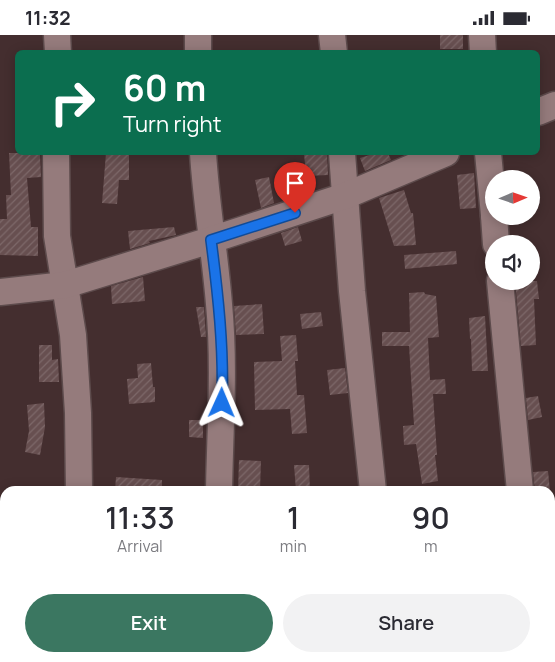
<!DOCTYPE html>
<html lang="en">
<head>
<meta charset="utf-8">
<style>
	body { margin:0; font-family:Manrope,sans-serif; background:#f2f2f3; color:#2b2b33; height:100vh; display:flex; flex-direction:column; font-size:19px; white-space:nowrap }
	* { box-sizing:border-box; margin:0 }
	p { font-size:16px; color:#7c7c81 }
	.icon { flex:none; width:28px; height:28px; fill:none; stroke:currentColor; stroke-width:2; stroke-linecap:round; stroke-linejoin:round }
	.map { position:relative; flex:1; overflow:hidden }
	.sheet { position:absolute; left:0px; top:451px; width:555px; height:176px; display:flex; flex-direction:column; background:#fff; border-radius:15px 15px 0 0; box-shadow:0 2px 12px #0003 }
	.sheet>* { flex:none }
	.top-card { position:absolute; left:15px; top:15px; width:525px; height:105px; border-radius:8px; box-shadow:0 2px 12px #0003; background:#0b6e4f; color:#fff; overflow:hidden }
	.needle { width:32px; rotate:88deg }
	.tools { position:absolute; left:485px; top:135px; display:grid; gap:10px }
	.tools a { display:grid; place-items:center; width:55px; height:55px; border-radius:50%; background:#fff; box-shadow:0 2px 12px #0003; font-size:25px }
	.pin { position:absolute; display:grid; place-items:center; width:42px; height:42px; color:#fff; margin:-51px -21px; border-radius:50% 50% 50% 0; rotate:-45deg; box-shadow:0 0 5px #0007 }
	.pin .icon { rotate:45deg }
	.me { position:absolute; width:55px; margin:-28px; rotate:1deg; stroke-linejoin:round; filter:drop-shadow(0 0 4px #0008) }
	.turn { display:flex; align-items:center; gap:18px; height:105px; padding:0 25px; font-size:22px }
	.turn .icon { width:65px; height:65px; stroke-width:2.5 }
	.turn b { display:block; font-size:35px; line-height:42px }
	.eta { display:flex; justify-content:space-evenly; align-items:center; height:85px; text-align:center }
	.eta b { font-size:30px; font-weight:600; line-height:35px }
	.primary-button { display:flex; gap:10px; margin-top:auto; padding:10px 25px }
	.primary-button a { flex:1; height:58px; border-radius:30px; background:#3b7761; color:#fff; font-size:20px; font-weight:600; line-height:58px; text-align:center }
	.primary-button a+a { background:#f2f2f3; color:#2b2b33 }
	.status { display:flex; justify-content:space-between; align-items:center; height:35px; padding:0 25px; background:#fff; direction:ltr }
	.status svg { height:14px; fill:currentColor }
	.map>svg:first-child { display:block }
	.building { fill:url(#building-hatch) }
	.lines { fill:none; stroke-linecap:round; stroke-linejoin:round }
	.minor-casing { stroke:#5d4b4c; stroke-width:29 }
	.minor { stroke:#957b7c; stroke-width:26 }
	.route-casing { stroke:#114b97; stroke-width:12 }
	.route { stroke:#1a73e8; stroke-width:9 }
</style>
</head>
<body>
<div class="status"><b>11:32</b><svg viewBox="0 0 49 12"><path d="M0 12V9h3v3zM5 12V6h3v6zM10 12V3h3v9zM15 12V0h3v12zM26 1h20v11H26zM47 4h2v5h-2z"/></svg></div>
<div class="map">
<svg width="555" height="627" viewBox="0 0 555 627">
	<defs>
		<pattern id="building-hatch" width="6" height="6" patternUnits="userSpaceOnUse" patternTransform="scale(1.25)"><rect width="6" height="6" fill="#674f50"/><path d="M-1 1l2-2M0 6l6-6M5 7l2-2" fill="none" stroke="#7d6869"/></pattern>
	</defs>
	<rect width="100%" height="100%" fill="#442e2f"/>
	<g class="building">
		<rect x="440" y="0" width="23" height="14"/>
		<polygon points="9,118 40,118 41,142 27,143 31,192 38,192 38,221 0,220 0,184 7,184 6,160 11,160"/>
		<polygon points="106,118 129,118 129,145 119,145 117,169 102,168"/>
		<polygon points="304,118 327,118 328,140 306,141"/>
		<polygon points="376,118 388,118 391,125 365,136 360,123"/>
		<polygon points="474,138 476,173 460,174 457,140"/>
		<polygon points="269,142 274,168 261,173 255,145"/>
		<polygon points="404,155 411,178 413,178 416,210 394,211 379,163"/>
		<polygon points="174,192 176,200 149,206 150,208 130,214 128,196"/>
		<polygon points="298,192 302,206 285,211 281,198"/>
		<polygon points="456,216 457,229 405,234 404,220"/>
		<polygon points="143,242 145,266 112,269 111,251"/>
		<polygon points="515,246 537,246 539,264 534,264 536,310 521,311"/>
		<polygon points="424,257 425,259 436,261 439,302 428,303 430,345 445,344 446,359 433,359 437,420 435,420 438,446 422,449 416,409 404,410 403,391 414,390 409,311 382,311 382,297 410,297 409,258"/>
		<polygon points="262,269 264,299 236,300 234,271"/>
		<polygon points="196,272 204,272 206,302 201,302"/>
		<polygon points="321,277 323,291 302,294 300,279"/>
		<polygon points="485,281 488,336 472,336 471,304 470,304 469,283"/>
		<polygon points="296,300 298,326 295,326 297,360 304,360 307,398 292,399 290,374 255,375 254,327 282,326 280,301"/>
		<polygon points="39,310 52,310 52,325 58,324 59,347 39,347"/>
		<polygon points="151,328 153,352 155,352 155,367 129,369 127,344 138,343 137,329"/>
		<polygon points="345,333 348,358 330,360 327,335"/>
		<polygon points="538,361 542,382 528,385 526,363"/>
		<polygon points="44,368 45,392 40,420 25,417 29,396 27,370"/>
		<polygon points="189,385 203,385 203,403 189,402"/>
		<polygon points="239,425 261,426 260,456 238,456"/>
		<polygon points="294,430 309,430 310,456 296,456"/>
		<polygon points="548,436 550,456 535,456 533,437"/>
		<polygon points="116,442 162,445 162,456 115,456"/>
	</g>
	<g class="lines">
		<g class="minor-casing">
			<g id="minor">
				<polyline points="57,0 58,18"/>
				<polyline points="198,0 198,18"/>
				<polyline points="332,0 334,18"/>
				<polyline points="482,0 483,18"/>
				<polyline points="538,77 555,70"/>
				<polyline points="56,118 57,201 73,300 78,378 79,456"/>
				<path d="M 203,118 C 206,168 215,219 219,269 C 225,332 220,394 219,456"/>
				<polyline points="342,118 352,256 373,456"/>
				<polyline points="488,118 494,180"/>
				<polyline points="494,181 496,209"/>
				<polyline points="500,246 520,456"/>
				<polyline points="0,257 65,250 211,205 345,161 446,118"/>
				<polyline points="0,574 5,574"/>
				<polyline points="218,622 219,627"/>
				<polyline points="379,622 379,627"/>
				<polyline points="535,622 536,627"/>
				<polyline points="70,627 71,622"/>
			</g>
		</g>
		<use href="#minor" class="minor"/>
	</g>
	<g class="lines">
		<g class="route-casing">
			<path id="route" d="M 222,368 C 224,313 218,259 211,205 L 295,178"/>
		</g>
		<use href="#route" class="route"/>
	</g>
</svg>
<div class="tools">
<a><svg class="needle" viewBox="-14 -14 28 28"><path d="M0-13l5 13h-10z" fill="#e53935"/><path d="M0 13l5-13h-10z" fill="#7c7c81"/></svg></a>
<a><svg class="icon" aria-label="sound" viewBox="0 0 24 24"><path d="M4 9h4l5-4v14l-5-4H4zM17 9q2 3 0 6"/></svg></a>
</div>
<div class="pin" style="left:295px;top:178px;background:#d93025"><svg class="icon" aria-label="arrive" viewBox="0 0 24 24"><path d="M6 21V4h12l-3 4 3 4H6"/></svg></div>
<svg class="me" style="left:222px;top:368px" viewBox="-20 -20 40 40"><path d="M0-17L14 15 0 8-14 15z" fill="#1a73e8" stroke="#fff" stroke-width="4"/></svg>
<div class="top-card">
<div class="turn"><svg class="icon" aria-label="right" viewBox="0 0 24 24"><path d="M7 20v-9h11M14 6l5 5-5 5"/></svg><div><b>60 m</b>Turn right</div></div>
</div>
<section class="sheet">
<div class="eta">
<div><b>11:33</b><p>Arrival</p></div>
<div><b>1</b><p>min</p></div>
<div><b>90</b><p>m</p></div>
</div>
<div class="primary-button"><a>Exit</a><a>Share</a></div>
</section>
</div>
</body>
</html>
